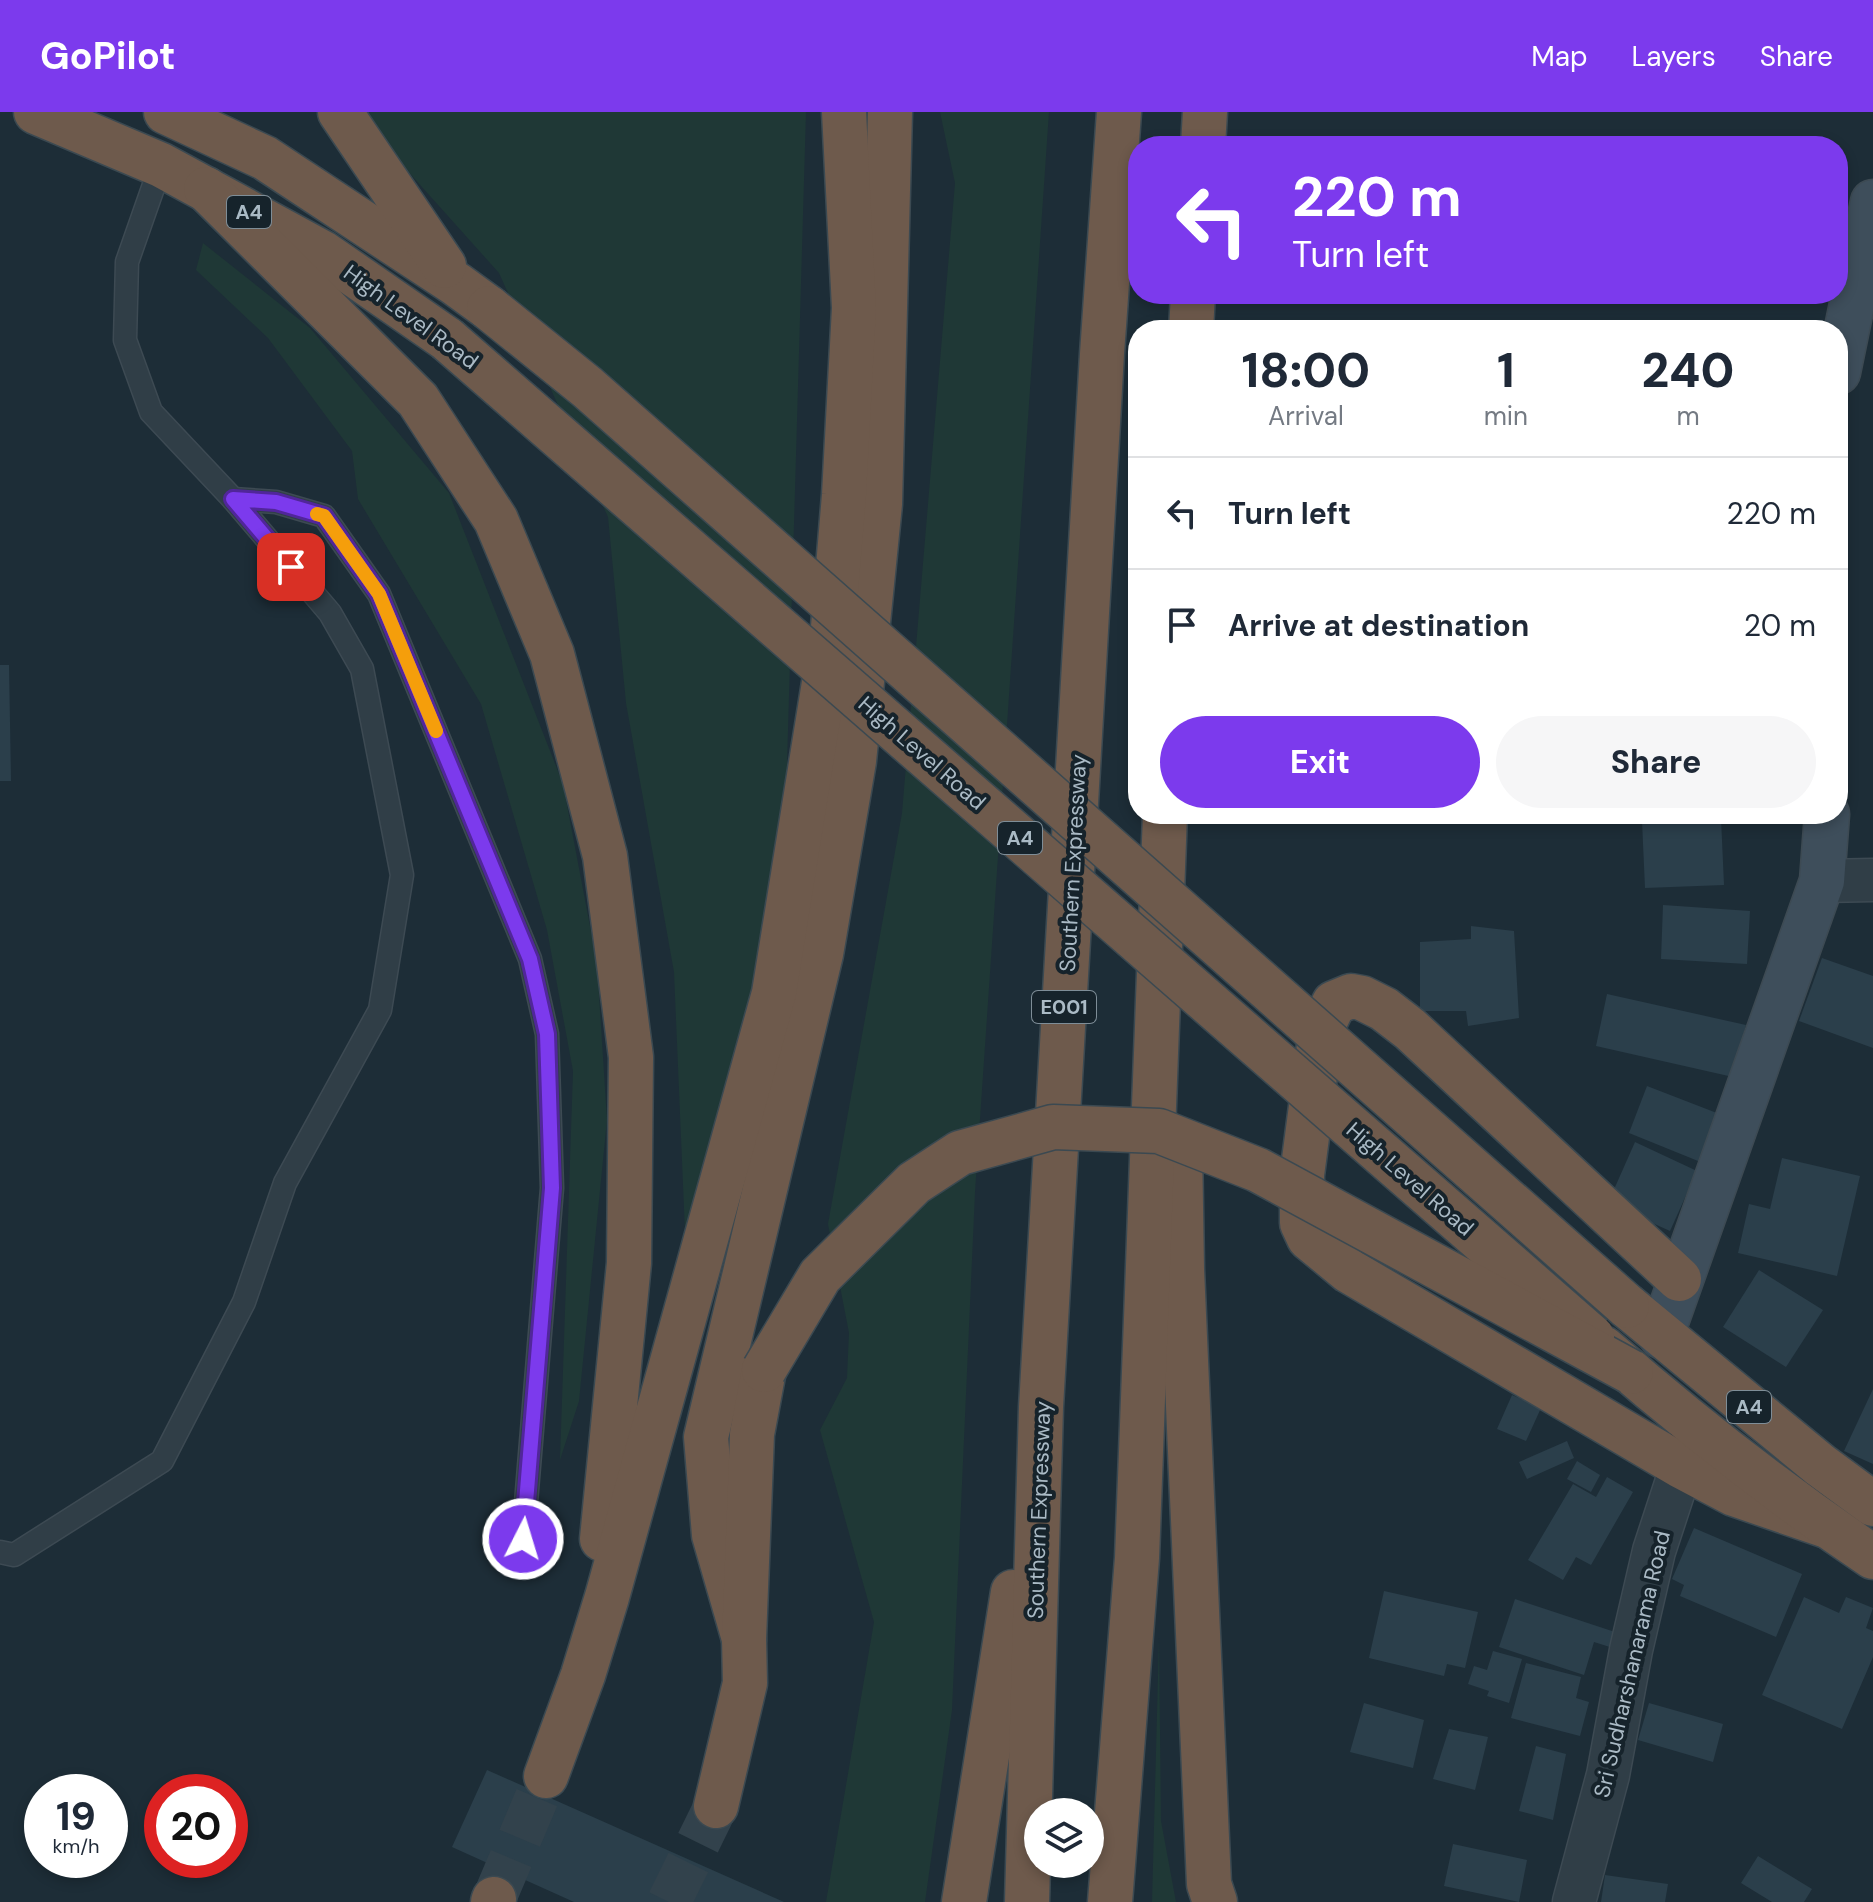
<!DOCTYPE html>
<html lang="en">
<head>
<meta charset="utf-8">
<style>
	body { margin:0; font-family:"DM Sans",sans-serif; background:#f6f6f7; color:#1f2937; height:100vh; display:flex; flex-direction:column; font-size:30px; white-space:nowrap }
	* { box-sizing:border-box; margin:0 }
	p { font-size:26px; color:#747a83 }
	.icon { flex:none; width:44px; height:44px; fill:none; stroke:currentColor; stroke-width:2; stroke-linecap:round; stroke-linejoin:round }
	.map { position:relative; flex:1; overflow:hidden }
	.side { position:absolute; left:1128px; top:208px; width:720px; height:504px; display:flex; flex-direction:column; background:#fff; border-radius:32px; box-shadow:0 4px 12px #0003 }
	.side>* { flex:none }
	.top-card { position:absolute; left:1128px; top:24px; width:720px; height:168px; border-radius:32px; box-shadow:0 4px 12px #0003; background:#7c3aed; color:#fff; overflow:hidden }
	.fabs { position:absolute; left:1024px; top:1686px; display:grid; gap:16px }
	.fabs a { display:grid; place-items:center; width:80px; height:80px; border-radius:50%; background:#fff; box-shadow:0 4px 12px #0003; font-size:40px }
	.speed { position:absolute; left:24px; top:1662px; display:flex; gap:16px; font-size:40px; font-weight:700; text-align:center }
	.speed>* { display:grid; place-content:center; width:104px; height:104px; border-radius:50%; background:#fff; box-shadow:0 4px 12px #0003; line-height:1 }
	.speed small { font-size:20px; font-weight:400 }
	.speed .limit { border:12px solid #d22; background:#fff; color:#111 }
	.pin { position:absolute; display:grid; place-items:center; width:68px; height:68px; color:#fff; margin:-34px; border-radius:16px; box-shadow:0 4px 12px #0006 }
	.me { position:absolute; width:88px; margin:-44px; rotate:5deg; stroke-linejoin:round; filter:drop-shadow(0 0 6px #0008) }
	.turn { display:flex; align-items:center; gap:28px; height:168px; padding:0 32px; font-size:36px }
	.turn .icon { width:104px; height:104px; stroke-width:2.5 }
	.turn b { display:block; font-size:56px; line-height:68px }
	.eta { display:flex; justify-content:space-evenly; align-items:center; height:136px; text-align:center }
	.eta b { font-size:48px; font-weight:800; line-height:56px }
	.primary-button { display:flex; gap:16px; margin-top:auto; padding:16px 32px }
	.primary-button a { flex:1; height:92px; border-radius:48px; background:#7c3aed; color:#fff; font-size:32px; font-weight:800; line-height:92px; text-align:center }
	.primary-button a+a { background:#f6f6f7; color:#1f2937 }
	ul { padding:0; list-style:none }
	li { display:flex; align-items:center; gap:24px; height:112px; padding:0 32px; border-top:2px solid #e0e1e3 }
	li div { flex:1 }
	li b { display:block; font-size:30px }
	li em { font-style:normal }
	header { display:flex; align-items:center; gap:48px; box-sizing:border-box; height:112px; padding:0 40px; background:#7c3aed; color:#fff }
	header strong { font-size:38px }
	nav { display:flex; gap:44px; margin-inline-start:auto; font-size:28px }
	.map>svg:first-child { display:block }
	.green { fill:#1f3836 }
	.building { fill:#2b3f4b }
	.lines { fill:none; stroke-linecap:round; stroke-linejoin:round }
	.highway-tunnel { stroke:#32424c; stroke-width:44; stroke-dasharray:44 22; stroke-linecap:butt }
	.lane-casing { stroke:#3d4a53; stroke-width:25 }
	.street-casing { stroke:#3d4a53; stroke-width:45 }
	.secondary-casing { stroke:#3d4a53; stroke-width:47 }
	.highway-casing { stroke:#3b4951; stroke-width:47 }
	.lane { stroke:#303e47; stroke-width:22 }
	.street { stroke:#303e47; stroke-width:42 }
	.secondary { stroke:#3e4e5b; stroke-width:44 }
	.highway { stroke:#6e5a4c; stroke-width:44 }
	.highway-bridge-casing { stroke:#3b4951; stroke-width:47; stroke-linecap:butt }
	.highway-bridge { stroke:#6e5a4c; stroke-width:44 }
	.route-casing { stroke:#51269a; stroke-width:20 }
	.route { stroke:#7c3aed; stroke-width:14 }
	.slow { stroke:#f59e0b; stroke-width:14 }
	.labels { text-anchor:middle; dominant-baseline:central; stroke-width:8; stroke-linejoin:round; paint-order:stroke }
	.shield { fill:#16232b; stroke:#7e8d97; stroke-width:2 }
	.shield-label { font-size:20px; font-weight:bold; fill:#aabac5 }
	.street-label { font-size:22px; fill:#aabac5; stroke:#16232b }
</style>
</head>
<body>
<header>
<strong>GoPilot</strong>
<nav><a>Map</a><a>Layers</a><a>Share</a></nav>
</header>
<div class="map">
<svg width="1873" height="1790" viewBox="0 0 1873 1790">
	<rect width="100%" height="100%" fill="#1d2d37"/>
	<g class="green">
		<polygon points="362,0 806,0 786,687 748,986 688,1191 674,860 626,591 608,405 499,161 370,17"/>
		<polygon points="940,0 1049,0 975,1080 952,1598 925,1790 826,1790 874,1510 820,1318 847,1266 849,1221 828,1112 902,701 955,71"/>
		<polygon points="203,131 310,216 449,381 563,672 597,851 607,1008 579,1289 560,1348 573,959 547,818 481,592 358,387 352,339 268,226 196,158"/>
		<polygon points="1159,1526 1161,1709 1176,1790 1152,1790"/>
	</g>
	<g class="building">
		<polygon points="0,553 9,553 11,669 0,669"/>
		<polygon points="1721,706 1724,773 1645,776 1642,709"/>
		<polygon points="1663,793 1750,799 1747,852 1661,847"/>
		<polygon points="1471,814 1514,819 1519,906 1468,914 1466,899 1420,899 1420,830 1471,827"/>
		<polygon points="1822,846 1873,864 1873,936 1799,909"/>
		<polygon points="1607,882 1746,913 1733,965 1596,934"/>
		<polygon points="1647,974 1722,1003 1703,1051 1629,1021"/>
		<polygon points="1635,1030 1697,1059 1670,1119 1608,1091"/>
		<polygon points="1782,1046 1860,1064 1837,1164 1738,1141 1749,1092 1770,1097"/>
		<polygon points="1759,1158 1823,1198 1786,1255 1723,1215"/>
		<polygon points="1873,1277 1873,1352 1844,1339"/>
		<polygon points="1512,1283 1541,1296 1526,1329 1497,1317"/>
		<polygon points="1567,1329 1574,1346 1527,1367 1519,1350"/>
		<polygon points="1577,1349 1600,1363 1591,1380 1567,1367"/>
		<polygon points="1607,1365 1633,1380 1591,1453 1576,1445 1563,1468 1528,1448 1573,1372 1596,1385"/>
		<polygon points="1694,1416 1802,1462 1776,1525 1680,1484 1684,1473 1672,1467"/>
		<polygon points="1384,1479 1478,1500 1465,1556 1447,1552 1444,1564 1369,1546"/>
		<polygon points="1804,1485 1839,1501 1846,1485 1873,1496 1866,1516 1873,1519 1873,1545 1842,1617 1762,1583"/>
		<polygon points="1515,1487 1618,1521 1613,1536 1594,1530 1584,1563 1499,1535"/>
		<polygon points="1493,1539 1522,1547 1509,1591 1487,1584 1489,1579 1468,1572 1474,1554 1487,1558"/>
		<polygon points="1526,1551 1581,1565 1576,1586 1589,1590 1580,1624 1511,1606"/>
		<polygon points="1364,1591 1424,1608 1413,1656 1350,1640"/>
		<polygon points="1649,1591 1723,1612 1713,1650 1638,1628"/>
		<polygon points="1449,1617 1488,1625 1475,1678 1433,1667"/>
		<polygon points="1536,1634 1566,1642 1553,1708 1519,1699"/>
		<polygon points="487,1658 784,1790 574,1790 452,1735"/>
		<polygon points="1453,1732 1527,1748 1519,1790 1444,1774"/>
		<polygon points="1758,1744 1812,1777 1804,1790 1772,1790 1741,1771"/>
		<polygon points="1605,1763 1668,1772 1665,1790 1601,1790"/>
	</g>
	<g class="lines">
		<g class="highway-tunnel">
			<polyline points="494,1787 546,1664"/>
			<polyline points="669,1790 716,1694"/>
		</g>
		<g class="lane-casing">
			<g id="lane">
				<polyline points="233,387 276,390 324,404 379,482 530,847 547,922 552,1076 523,1427"/>
				<polyline points="0,1440 14,1443 162,1349 244,1190 285,1071 380,898 402,763 362,557 330,501 233,387 151,300 125,228 127,150 161,53"/>
			</g>
		</g>
		<g class="street-casing">
			<g id="street">
				<polyline points="1822,769 1873,768"/>
				<polyline points="1574,1790 1608,1663 1631,1538 1654,1439 1693,1320"/>
			</g>
		</g>
		<g class="secondary-casing">
			<g id="secondary">
				<polyline points="1838,260 1873,90"/>
				<polyline points="1661,1224 1822,769 1827,702"/>
			</g>
		</g>
		<g class="highway-casing">
			<g id="highway">
				<polyline points="36,0 161,53 323,141 447,227"/>
				<polyline points="166,0 265,46 456,172 489,196"/>
				<polyline points="340,0 444,154"/>
				<polyline points="1203,34 1205,0"/>
				<polyline points="206,77 418,288 496,408 552,542 605,744 631,945 629,1151 602,1427"/>
				<polyline points="1191,218 1193,182"/>
				<polyline points="1180,1032 1182,1157 1209,1772 1215,1790"/>
				<polyline points="1679,1167 1410,917 1384,897 1362,886 1351,884 1334,891 1321,918 1302,1063 1302,1111 1309,1126 1349,1159 1681,1354 1734,1382 1827,1414"/>
				<polyline points="1627,1194 1820,1353 1873,1392"/>
				<path d="M 1603,1236 C 1689,1311 1778,1381 1873,1445"/>
				<polyline points="744,1527 714,1423 706,1325 821,842 854,649 880,392 890,0"/>
				<polyline points="546,1664 583,1563 607,1485 774,881 833,515 844,383 854,196 844,0"/>
				<polyline points="716,1694 745,1571 744,1527 752,1322 764,1258"/>
				<polyline points="493,1790 494,1787"/>
				<polyline points="964,1790 1013,1480"/>
				<polyline points="1027,1790 1041,1295 1102,242 1119,0"/>
				<polyline points="1110,1790 1137,1446 1165,702"/>
			</g>
		</g>
		<use href="#lane" class="lane"/>
		<use href="#street" class="street"/>
		<use href="#secondary" class="secondary"/>
		<use href="#highway" class="highway"/>
		<g class="highway-bridge-casing">
			<g id="highway-bridge">
				<polyline points="489,196 587,275 1627,1194"/>
				<polyline points="447,227 1592,1225"/>
				<polyline points="764,1258 820,1164 914,1071 960,1041 1053,1015 1159,1019 1258,1058 1631,1260"/>
			</g>
		</g>
		<use href="#highway-bridge" class="highway-bridge"/>
	</g>
	<g class="lines">
		<g class="route-casing">
			<polyline id="route" points="291,455 233,387 276,390 324,404 379,482 530,847 547,922 552,1076 523,1427"/>
		</g>
		<use href="#route" class="route"/>
		<polyline class="slow" points="317,402 324,404 379,482 436,619"/>
	</g>
	<g class="labels">
		<g class="shield">
			<rect x="227" y="84" width="44" height="32" rx="6"/>
			<rect x="998" y="710" width="44" height="32" rx="6"/>
			<rect x="1032" y="879" width="64" height="32" rx="6"/>
			<rect x="1727" y="1279" width="44" height="32" rx="6"/>
		</g>
		<g class="shield-label">
			<text x="249" y="100">A4</text>
			<text x="1020" y="726">A4</text>
			<text x="1064" y="895">E001</text>
			<text x="1749" y="1295">A4</text>
		</g>
		<g class="street-label">
			<text transform="translate(411 205) rotate(36)">High Level Road</text>
			<text transform="translate(922 641) rotate(41)">High Level Road</text>
			<text transform="translate(1073 751) rotate(-87)">Southern Expressway</text>
			<text transform="translate(1410 1067) rotate(41)">High Level Road</text>
			<text transform="translate(1039 1398) rotate(-88)">Southern Expressway</text>
			<text transform="translate(1632 1552) rotate(-77)">Sri Sudharshanarama Road</text>
		</g>
	</g>
</svg>
<div class="fabs">
<a><svg class="icon" aria-label="layers" viewBox="0 0 24 24"><path d="M12 4l9 5-9 5-9-5zM3 14l9 5 9-5"/></svg></a>
</div>
<div class="speed"><div>19<small>km/h</small></div><div class="limit">20</div></div>
<div class="pin" style="left:291px;top:455px;background:#d93025"><svg class="icon" aria-label="arrive" viewBox="0 0 24 24"><path d="M6 21V4h12l-3 4 3 4H6"/></svg></div>
<svg class="me" style="left:523px;top:1427px" viewBox="-20 -20 40 40"><circle r="17" fill="#7c3aed" stroke="#fff" stroke-width="3"/><path d="M0-11L8 9 0 5-8 9z" fill="#fff"/></svg>
<div class="top-card">
<div class="turn"><svg class="icon" aria-label="left" viewBox="0 0 24 24"><path d="M17 20v-9H6M10 6l-5 5 5 5"/></svg><div><b>220 m</b>Turn left</div></div>
</div>
<section class="side">
<div class="eta">
<div><b>18:00</b><p>Arrival</p></div>
<div><b>1</b><p>min</p></div>
<div><b>240</b><p>m</p></div>
</div>
<ul>
<li><svg class="icon" aria-label="left" viewBox="0 0 24 24"><path d="M17 20v-9H6M10 6l-5 5 5 5"/></svg><div><b>Turn left</b></div><em>220 m</em></li>
<li><svg class="icon" aria-label="arrive" viewBox="0 0 24 24"><path d="M6 21V4h12l-3 4 3 4H6"/></svg><div><b>Arrive at destination</b></div><em>20 m</em></li>
</ul>
<div class="primary-button"><a>Exit</a><a>Share</a></div>
</section>
</div>
</body>
</html>
